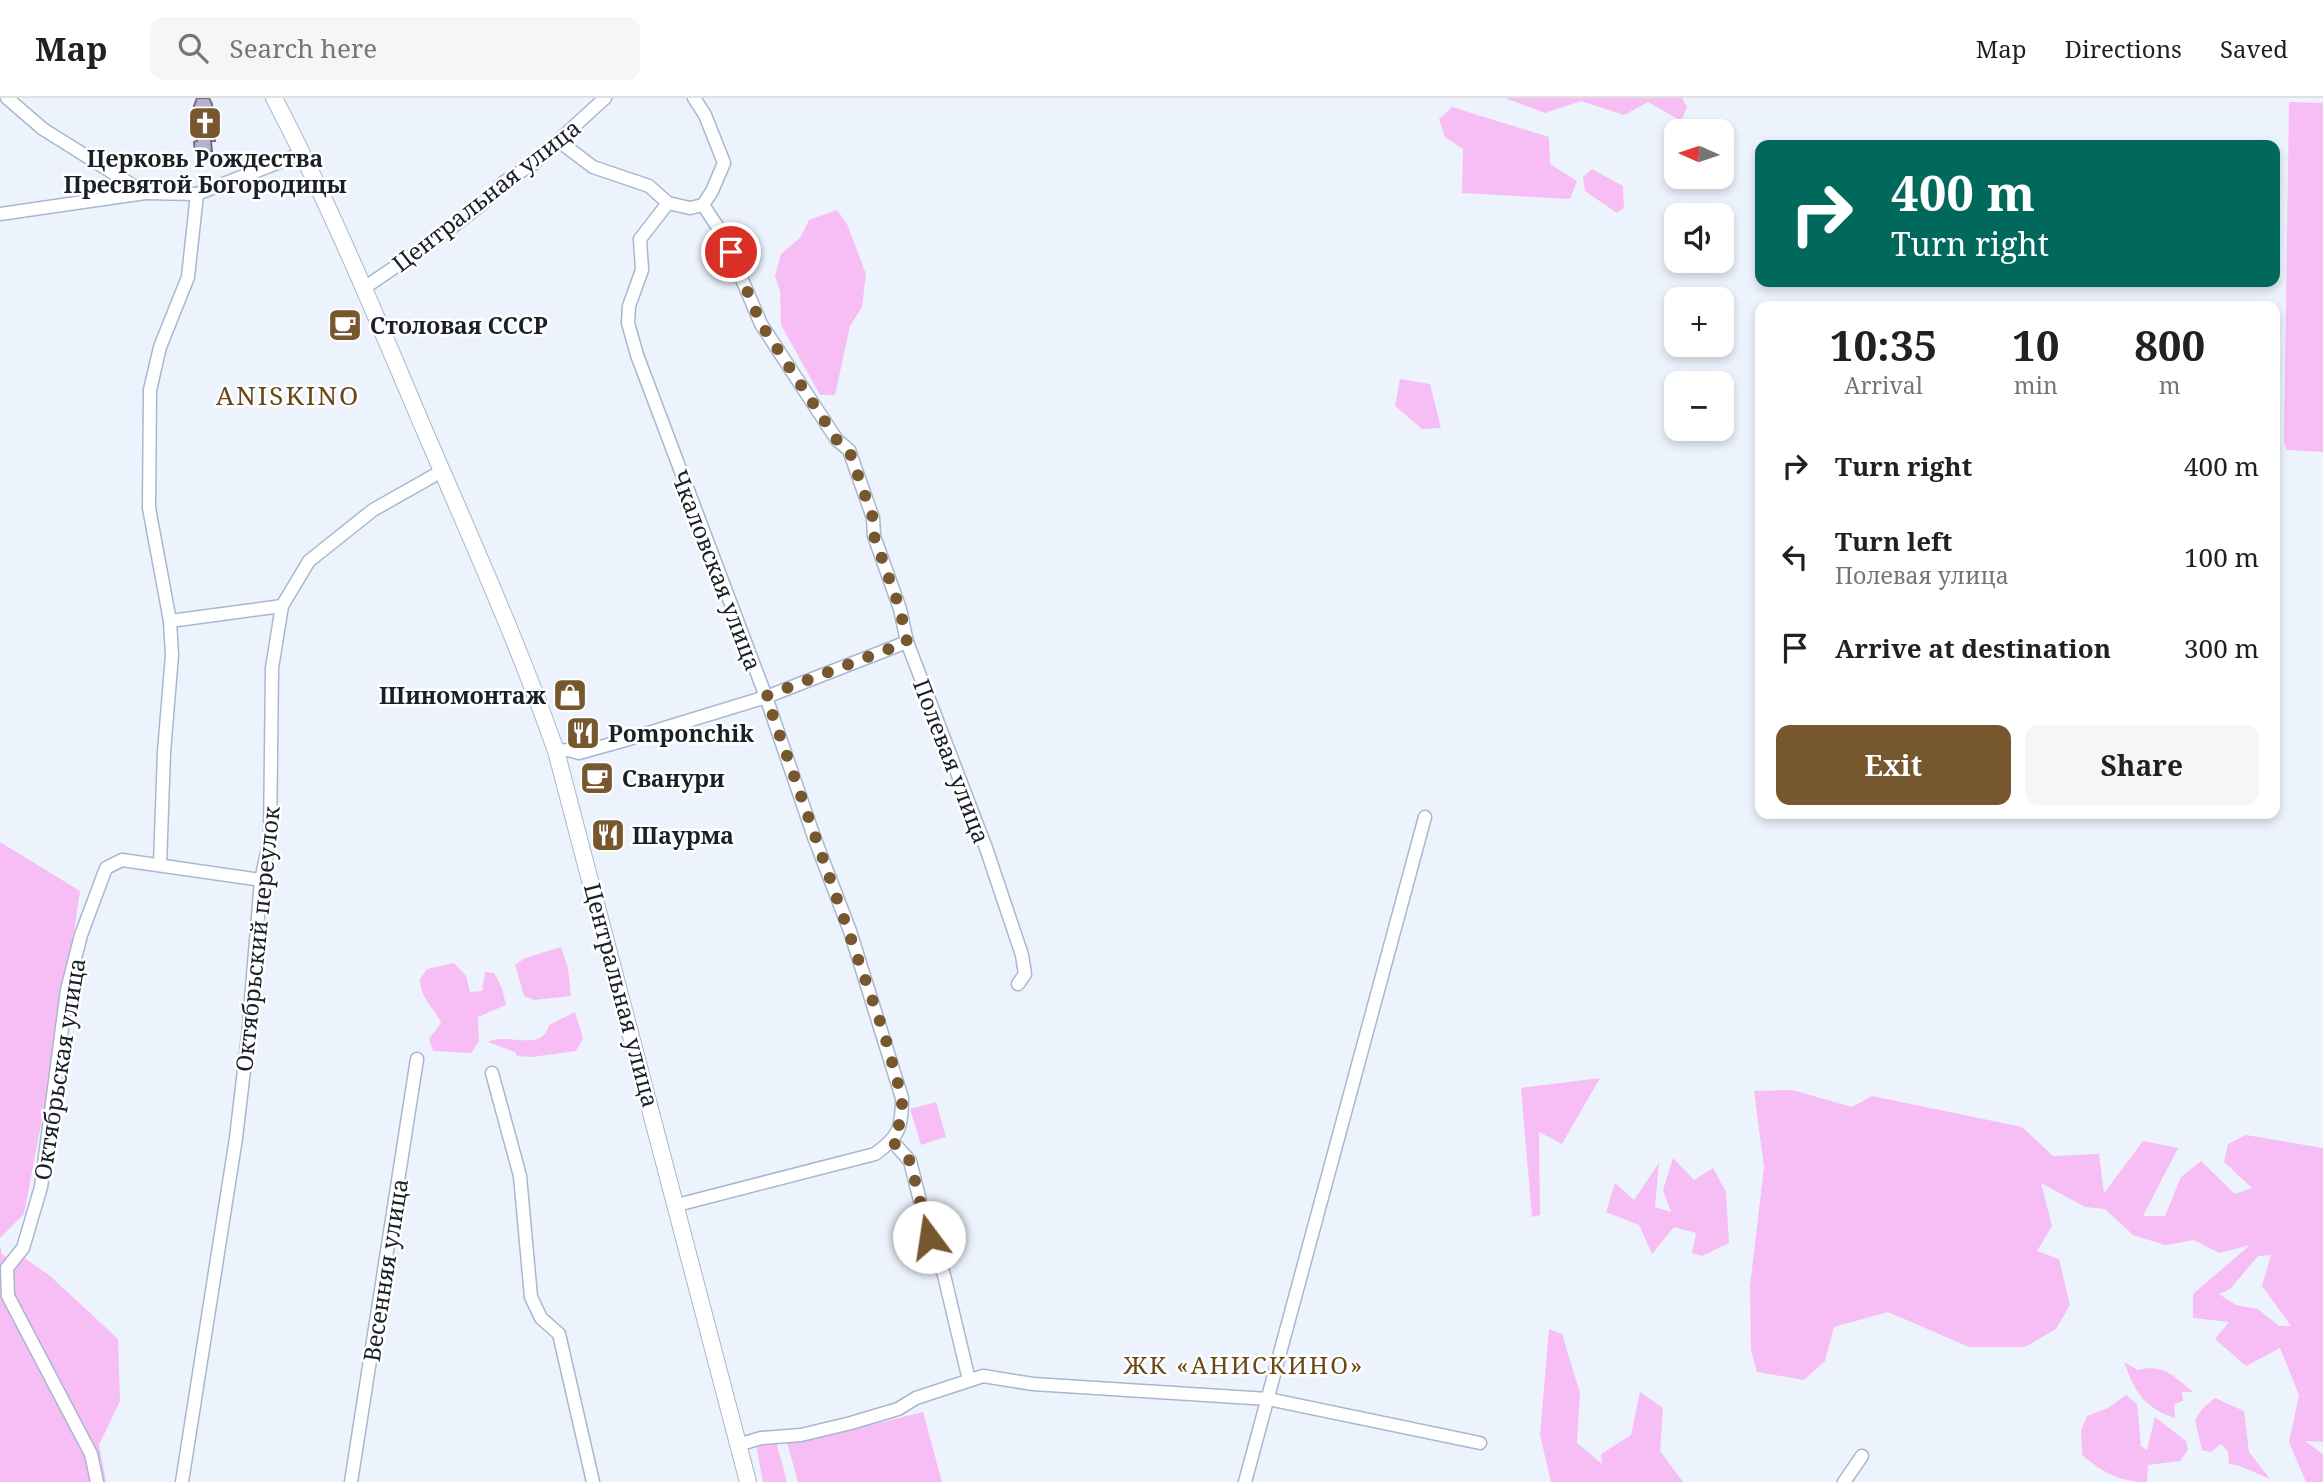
<!DOCTYPE html>
<html lang="en">
<head>
<meta charset="utf-8">
<style>
	body { margin:0; font-family:"Noto Serif",serif; background:#f6f6f6; color:#202124; height:100vh; display:flex; flex-direction:column; font-size:26px; white-space:nowrap }
	* { box-sizing:border-box; margin:0 }
	p { font-size:23px; color:#757577 }
	.icon { flex:none; width:38px; height:38px; fill:none; stroke:currentColor; stroke-width:2; stroke-linecap:round; stroke-linejoin:round }
	.map { position:relative; flex:1; overflow:hidden }
	.side { position:absolute; left:1755px; top:203px; width:525px; height:518px; display:flex; flex-direction:column; background:#fff; border-radius:14px; box-shadow:0 4px 10px #0003 }
	.side>* { flex:none }
	.guide { position:absolute; left:1755px; top:42px; width:525px; height:147px; border-radius:14px; box-shadow:0 4px 10px #0003; background:#00695c; color:#fff; overflow:hidden }
	.needle { width:46px; rotate:273deg }
	.fabs { position:absolute; left:1664px; top:21px; display:grid; gap:14px }
	.fabs a { display:grid; place-items:center; width:70px; height:70px; border-radius:14px; background:#fff; box-shadow:0 4px 10px #0003; font-size:35px }
	.pin { position:absolute; display:grid; place-items:center; width:60px; height:60px; color:#fff; margin:-30px; border:4px solid #fff; border-radius:50%; box-shadow:0 2px 7px #0007 }
	.me { position:absolute; width:77px; margin:-38px; rotate:346deg; stroke-linejoin:round; filter:drop-shadow(0 0 5px #0008) }
	.turn { display:flex; align-items:center; gap:24px; height:147px; padding:0 21px; font-size:32px }
	.turn .icon { width:91px; height:91px; stroke-width:2.5 }
	.turn b { display:block; font-size:49px; line-height:60px }
	.eta { display:flex; justify-content:space-evenly; align-items:center; height:119px; text-align:center }
	.eta b { font-size:42px; font-weight:700; line-height:49px }
	.cta { display:flex; gap:14px; margin-top:auto; padding:14px 21px }
	.cta a { flex:1; height:80px; border-radius:14px; background:#77572d; color:#fff; font-size:28px; font-weight:700; line-height:80px; text-align:center }
	.cta a+a { background:#f6f6f6; color:#202124 }
	ul { padding:0; list-style:none }
	li { display:flex; align-items:center; gap:21px; height:91px; padding:0 21px }
	li div { flex:1 }
	li b { display:block; font-size:26px }
	li em { font-style:normal }
	header { display:flex; align-items:center; gap:42px; box-sizing:border-box; height:98px; padding:0 35px; background:#fff; border-bottom:2px solid #e0e0e0 }
	header strong { font-size:33px }
	nav { display:flex; gap:38px; margin-inline-start:auto; font-size:24px }
	.search { width:490px; height:63px; background:#f6f6f6; display:flex; align-items:center; gap:18px; box-sizing:border-box; padding:0 24px; border-radius:14px; color:#757577; font-size:26px }
	.map>svg:first-child { display:block }
	.green { fill:#f6bef4; fill-rule:evenodd }
	.building { fill:#b5b1cb; stroke:#747088; stroke-width:2 }
	.lines { fill:none; stroke-linecap:round; stroke-linejoin:round }
	.minor-casing { stroke:#a8b7cf; stroke-width:15 }
	.major-casing { stroke:#a8b7cf; stroke-width:18 }
	.minor { stroke:#fff; stroke-width:12 }
	.major { stroke:#fff; stroke-width:16 }
	.route { stroke:#77572d; stroke-width:12; stroke-dasharray:0 21.6 }
	.labels { text-anchor:middle; dominant-baseline:central; stroke-width:5; stroke-linejoin:round; paint-order:stroke }
	.poi-label { font-size:23px; font-weight:bold; fill:#1a1f28; stroke:#fff; text-anchor:start }
	.street-label { font-size:23px; fill:#1a1f28; stroke:#fff }
	.neighbourhood-label { font-size:24px; letter-spacing:2px; fill:#6b4816; stroke:#fff }
	.quarter-label { font-size:26px; letter-spacing:2px; fill:#6b4816; stroke:#fff }
</style>
</head>
<body>
<header>
<strong>Map</strong>
<div class="search"><svg class="icon" aria-label="search" viewBox="0 0 24 24"><circle cx="10" cy="10" r="6"/><path d="M15 15l6 6"/></svg>Search here</div>
<nav><a>Map</a><a>Directions</a><a>Saved</a></nav>
</header>
<div class="map">
<svg width="2323" height="1384" viewBox="0 0 2323 1384">
	<rect width="100%" height="100%" fill="#edf3fd"/>
	<g class="green">
		<polygon points="1505,0 1682,0 1687,9 1681,23 1648,4 1624,17 1581,3 1545,15"/>
		<polygon points="2289,4 2323,5 2323,354 2287,352 2284,344"/>
		<polygon points="1452,9 1549,39 1550,66 1577,83 1570,101 1462,95 1463,51 1445,39 1439,21"/>
		<polygon points="1592,71 1623,88 1624,110 1617,115 1585,93 1583,79"/>
		<polygon points="837,112 847,126 866,176 862,209 850,228 835,297 820,297 781,227 780,193 775,178 781,156 800,140 809,122"/>
		<polygon points="1400,281 1430,286 1441,330 1422,331 1395,308"/>
		<polygon points="0,744 80,793 62,916 24,1116 0,1140"/>
		<polygon points="561,849 568,870 571,898 534,902 524,898 515,867 525,860"/>
		<path d="M 454,865 L 466,878 L 470,894 L 482,893 L 485,874 L 494,875 L 502,890 L 506,907 L 478,919 L 479,943 L 471,955 L 433,953 L 429,941 L 441,925 C 433,907 421,903 420,881 L 427,871 Z"/>
		<path d="M 575,914 L 583,940 L 576,953 L 532,959 L 517,958 L 515,954 L 488,944 C 507,934 543,955 549,927 Z"/>
		<polygon points="1600,980 1562,1046 1539,1034 1540,1117 1532,1119 1521,990"/>
		<path d="M 1792,992 L 1852,1009 L 1872,998 L 2022,1029 L 2053,1058 L 2099,1056 L 2104,1095 L 2143,1043 L 2178,1050 L 2143,1118 L 2165,1118 L 2181,1079 L 2201,1063 L 2235,1096 L 2252,1090 L 2224,1064 L 2228,1046 L 2246,1037 L 2323,1050 L 2323,1344 L 2305,1343 L 2323,1356 L 2323,1384 L 2306,1384 L 2289,1344 L 2299,1297 L 2280,1250 L 2246,1268 L 2215,1241 L 2229,1224 L 2193,1220 L 2193,1196 L 2250,1147 L 2219,1155 L 2194,1142 L 2165,1147 L 2133,1137 L 2105,1111 L 2085,1109 L 2041,1085 L 2052,1128 L 2037,1153 L 2059,1161 L 2070,1207 L 2056,1231 L 2025,1249 L 1969,1249 L 1888,1214 L 1834,1229 L 1825,1263 L 1804,1282 L 1757,1274 L 1751,1253 L 1750,1188 L 1764,1069 L 1754,993 ZM 2271,1157 L 2262,1188 L 2291,1228 L 2279,1228 L 2258,1211 L 2236,1207 L 2219,1196 L 2230,1191 L 2258,1158 Z"/>
		<polygon points="936,1004 946,1039 921,1047 910,1011"/>
		<polygon points="1673,1060 1694,1082 1713,1070 1726,1094 1729,1145 1702,1158 1692,1155 1696,1135 1674,1129 1652,1156 1639,1127 1606,1114 1615,1085 1634,1102 1659,1065 1655,1109 1671,1114 1663,1092"/>
		<polygon points="0,1147 2,1156 11,1162 20,1157 49,1177 118,1241 120,1303 99,1347 106,1384 0,1384"/>
		<polygon points="1549,1231 1562,1236 1580,1295 1577,1345 1602,1366 1601,1356 1631,1337 1640,1294 1663,1310 1660,1353 1683,1384 1551,1384 1540,1337"/>
		<path d="M 2124,1264 L 2138,1272 C 2162,1265 2176,1279 2193,1294 L 2182,1294 L 2183,1303 L 2174,1306 L 2175,1320 C 2144,1310 2135,1294 2124,1264 Z"/>
		<path d="M 2126,1297 L 2137,1306 L 2141,1348 L 2147,1352 L 2155,1319 L 2186,1343 L 2188,1352 L 2180,1363 L 2148,1367 L 2147,1384 C 2120,1384 2102,1374 2082,1357 L 2081,1333 L 2087,1318 L 2108,1310 Z"/>
		<polygon points="2215,1300 2244,1313 2249,1354 2270,1381 2240,1368 2229,1366 2228,1353 2221,1346 2211,1354 2202,1352 2195,1322 2202,1311"/>
		<polygon points="923,1314 942,1384 798,1384 786,1341 818,1340"/>
		<polygon points="776,1343 787,1384 763,1384 757,1352 759,1344"/>
	</g>
	<polygon class="building" points="197,0 209,0 212,6 215,43 211,43 212,53 195,55 194,44 197,43 194,8"/>
	<g class="lines">
		<g class="minor-casing">
			<g id="minor">
				<polyline points="7,0 43,31 145,95 197,96 303,55"/>
				<polyline points="694,0 705,17 724,65 712,93 703,107"/>
				<polyline points="560,44 593,69 649,88 668,105 690,110 703,107"/>
				<path d="M 668,105 L 640,141 L 642,172 L 629,208 L 628,225 L 637,257 L 766,599 L 814,739 L 850,833 L 902,1000 C 902,1030 899,1039 875,1056 L 677,1107"/>
				<polyline points="703,107 723,137 761,226 837,342 849,352 873,420 874,438 900,511 907,544 986,750 1022,857 1025,876 1018,886"/>
				<polyline points="0,116 145,95"/>
				<polyline points="364,190 439,139 482,106 504,84 533,66 605,0"/>
				<polyline points="170,523 282,508"/>
				<polyline points="556,653 568,652 579,655 622,643 766,599 907,544"/>
				<polyline points="160,767 164,654 172,557 170,523 149,410 150,292 160,249 188,179 197,96"/>
				<polyline points="492,975 520,1078 531,1199 541,1220 559,1236 593,1384"/>
				<polyline points="892,1043 910,1063 929,1139 944,1177 969,1282"/>
				<polyline points="738,1347 761,1340 801,1337 851,1325 898,1311 916,1300 983,1278 1033,1286 1268,1301 1480,1345"/>
				<polyline points="97,1384 91,1356 8,1198 7,1170 23,1150 41,1089 67,892 81,837 106,770 122,762 261,782"/>
				<polyline points="182,1384 236,1040 248,938 261,782 270,741 272,570 282,508 309,463 373,412 442,373"/>
				<polyline points="351,1384 417,961"/>
				<polyline points="1245,1384 1425,719"/>
				<polyline points="1844,1384 1862,1358"/>
			</g>
		</g>
		<g class="major-casing">
			<path id="major" d="M 274,0 C 330,107 376,218 423,329 C 469,436 517,542 556,653 L 748,1384"/>
		</g>
		<use href="#minor" class="minor"/>
		<use href="#major" class="major"/>
	</g>
	<g class="lines">
		<polyline class="route" points="731,154 761,226 837,342 849,352 873,420 874,438 900,511 907,544 766,598 884,935 902,1000 902,1020 892,1043 910,1063 929,1139"/>
	</g>
	<defs>
		<g id="church-square" transform="scale(1.75)"><rect x="-9" y="-9" width="18" height="18" rx="4" fill="#77572d" stroke="#fff"/><path d="M-1.2-6h2.4v3.5h3.3v2.4h-3.3V6h-2.4V-.1h-3.3v-2.4h3.3Z" fill="#fff"/></g>
		<g id="cafe-square" transform="scale(1.75)"><rect x="-9" y="-9" width="18" height="18" rx="4" fill="#77572d" stroke="#fff"/><path d="M-5.5-4.5H6V0H3Q3 3.5 0 3.5H-2.5Q-5.5 3.5-5.5 0ZM3-3.2v2h1.7v-2ZM-6 4.5H4V6H-6Z" fill="#fff"/></g>
		<g id="shop-square" transform="scale(1.75)"><rect x="-9" y="-9" width="18" height="18" rx="4" fill="#77572d" stroke="#fff"/><path d="M-5-2.5h2.3a2.7 3.5 0 0 1 5.4 0H5L5.5 6h-11ZM-1.5-2.5h3a1.5 2.3 0 0 0-3 0Z" fill="#fff"/></g>
		<g id="restaurant-square" transform="scale(1.75)"><rect x="-9" y="-9" width="18" height="18" rx="4" fill="#77572d" stroke="#fff"/><path d="M-5-6h1v4h1v-4h1v4h1v-4h1v5L-1.5 .5V6h-2V.5L-5-1ZM5-6V6H3V1.5H1.5Q1.5-4 5-6Z" fill="#fff"/></g>
	</defs>
	<g fill-rule="evenodd">
		<use href="#church-square" x="205" y="25"/>
		<use href="#cafe-square" x="345" y="227"/>
		<use href="#shop-square" x="570" y="597"/>
		<use href="#restaurant-square" x="583" y="635"/>
		<use href="#cafe-square" x="597" y="680"/>
		<use href="#restaurant-square" x="608" y="737"/>
	</g>
	<g class="labels">
		<g class="poi-label">
			<text x="205" y="60" text-anchor="middle">Церковь Рождества<tspan x="205" dy="26">Пресвятой Богородицы</tspan></text>
			<text x="370" y="227">Столовая СССР</text>
			<text x="546" y="597" text-anchor="end">Шиномонтаж</text>
			<text x="608" y="635">Pomponchik</text>
			<text x="622" y="680">Сванури</text>
			<text x="632" y="737">Шаурма</text>
		</g>
		<g class="street-label">
			<text transform="translate(486 97) rotate(-38)">Центральная улица</text>
			<text transform="translate(717 472) rotate(69)">Чкаловская улица</text>
			<text transform="translate(952 663) rotate(69)">Полевая улица</text>
			<text transform="translate(257 841) rotate(-84)">Октябрьский переулок</text>
			<text transform="translate(622 897) rotate(75)">Центральная улица</text>
			<text transform="translate(59 971) rotate(-81)">Октябрьская улица</text>
			<text transform="translate(385 1172) rotate(-81)">Весенняя улица</text>
		</g>
		<g class="neighbourhood-label">
			<text x="1244" y="1266">ЖК «АНИСКИНО»</text>
		</g>
		<g class="quarter-label">
			<text x="288" y="297">ANISKINO</text>
		</g>
	</g>
</svg>
<div class="fabs">
<a><svg class="needle" viewBox="-14 -14 28 28"><path d="M0-13l5 13h-10z" fill="#e53935"/><path d="M0 13l5-13h-10z" fill="#757577"/></svg></a>
<a><svg class="icon" aria-label="sound" viewBox="0 0 24 24"><path d="M4 9h4l5-4v14l-5-4H4zM17 9q2 3 0 6"/></svg></a>
<a>+</a>
<a>−</a>
</div>
<div class="pin" style="left:731px;top:154px;background:#d93025"><svg class="icon" aria-label="arrive" viewBox="0 0 24 24"><path d="M6 21V4h12l-3 4 3 4H6"/></svg></div>
<svg class="me" style="left:929px;top:1139px" viewBox="-20 -20 40 40"><circle r="19" fill="#fff"/><path d="M0-13L10 11 0 6-10 11z" fill="#77572d"/></svg>
<div class="guide">
<div class="turn"><svg class="icon" aria-label="right" viewBox="0 0 24 24"><path d="M7 20v-9h11M14 6l5 5-5 5"/></svg><div><b>400 m</b>Turn right</div></div>
</div>
<section class="side">
<div class="eta">
<div><b>10:35</b><p>Arrival</p></div>
<div><b>10</b><p>min</p></div>
<div><b>800</b><p>m</p></div>
</div>
<ul>
<li><svg class="icon" aria-label="right" viewBox="0 0 24 24"><path d="M7 20v-9h11M14 6l5 5-5 5"/></svg><div><b>Turn right</b></div><em>400 m</em></li>
<li><svg class="icon" aria-label="left" viewBox="0 0 24 24"><path d="M17 20v-9H6M10 6l-5 5 5 5"/></svg><div><b>Turn left</b><p>Полевая улица</p></div><em>100 m</em></li>
<li><svg class="icon" aria-label="arrive" viewBox="0 0 24 24"><path d="M6 21V4h12l-3 4 3 4H6"/></svg><div><b>Arrive at destination</b></div><em>300 m</em></li>
</ul>
<div class="cta"><a>Exit</a><a>Share</a></div>
</section>
</div>
</body>
</html>
